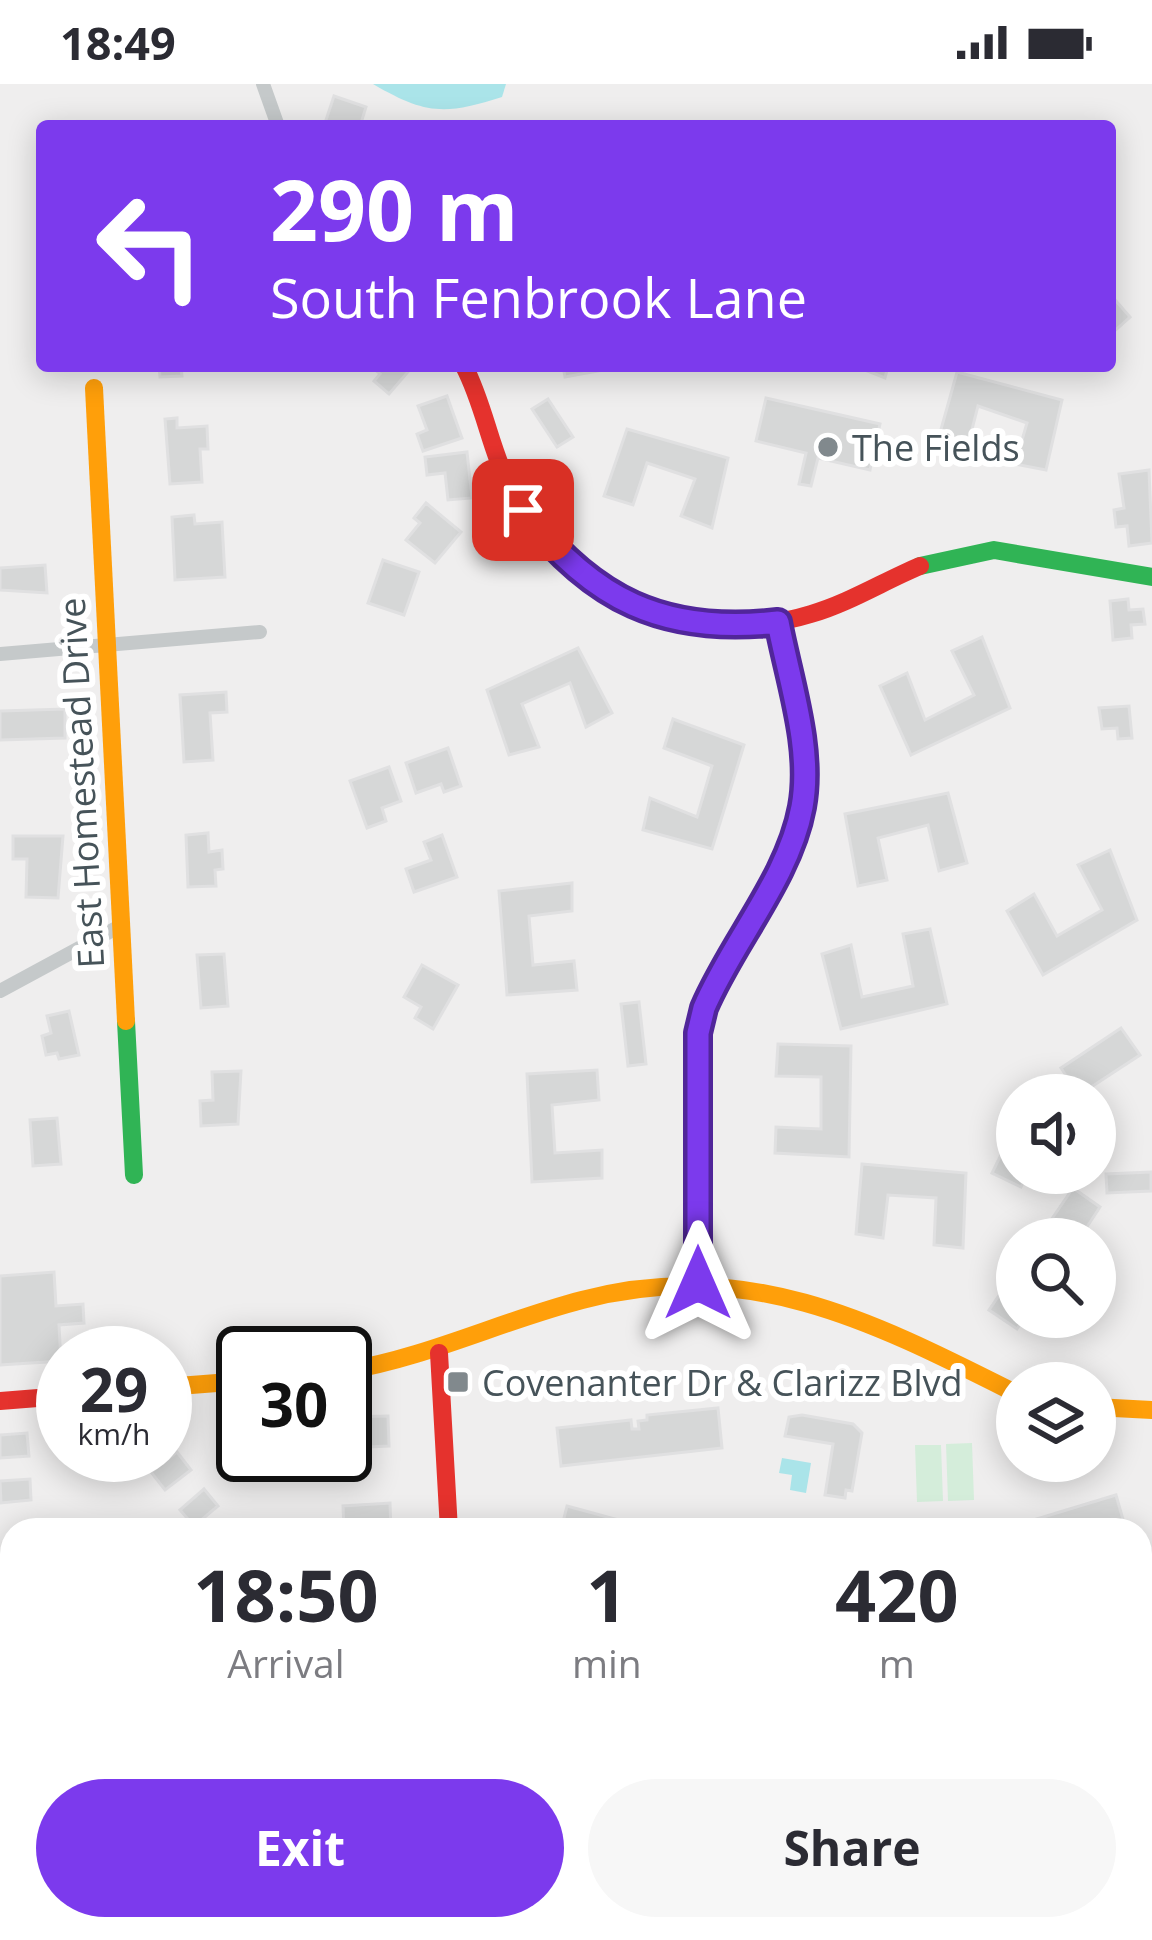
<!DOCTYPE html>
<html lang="en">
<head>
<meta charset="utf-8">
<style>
	body { margin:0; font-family:"Open Sans",sans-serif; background:#f7f7f7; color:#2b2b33; height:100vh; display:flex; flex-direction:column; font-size:45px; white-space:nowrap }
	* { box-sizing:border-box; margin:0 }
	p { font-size:39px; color:#7c7c81 }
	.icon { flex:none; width:66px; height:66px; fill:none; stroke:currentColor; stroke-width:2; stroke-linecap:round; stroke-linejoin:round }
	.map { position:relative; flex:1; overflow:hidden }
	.panel { position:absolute; left:0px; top:1434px; width:1152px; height:423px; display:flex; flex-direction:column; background:#fff; border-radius:36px 36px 0 0; box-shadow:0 6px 30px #0003 }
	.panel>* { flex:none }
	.top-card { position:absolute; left:36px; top:36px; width:1080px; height:252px; border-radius:12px; box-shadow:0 6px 30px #0003; background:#7c3aed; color:#fff; overflow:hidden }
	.controls { position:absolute; left:996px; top:990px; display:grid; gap:24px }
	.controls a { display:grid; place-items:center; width:120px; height:120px; border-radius:50%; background:#fff; box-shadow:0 6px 30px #0003; font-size:60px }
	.speed { position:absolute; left:36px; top:1242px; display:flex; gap:24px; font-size:60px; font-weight:700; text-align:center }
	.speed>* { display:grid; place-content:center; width:156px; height:156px; border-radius:50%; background:#fff; box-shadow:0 6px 30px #0003; line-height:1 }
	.speed small { font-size:30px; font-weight:400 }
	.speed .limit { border:6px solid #111; border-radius:18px; background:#fff; color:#111 }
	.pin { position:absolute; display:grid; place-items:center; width:102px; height:102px; color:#fff; margin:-51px; border-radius:24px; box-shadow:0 6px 18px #0006 }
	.me { position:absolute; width:132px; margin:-66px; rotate:0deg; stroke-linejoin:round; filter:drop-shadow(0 0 9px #0008) }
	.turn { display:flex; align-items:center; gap:42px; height:252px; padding:0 36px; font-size:54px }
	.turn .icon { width:156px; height:156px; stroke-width:2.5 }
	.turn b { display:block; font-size:84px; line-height:102px }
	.eta { display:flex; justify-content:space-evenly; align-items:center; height:204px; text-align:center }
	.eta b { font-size:72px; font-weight:700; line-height:84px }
	.cta { display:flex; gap:24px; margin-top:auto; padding:24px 36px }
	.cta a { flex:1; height:138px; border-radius:72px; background:#7c3aed; color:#fff; font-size:48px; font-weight:700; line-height:138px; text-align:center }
	.cta a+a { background:#f7f7f7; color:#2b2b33 }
	.status { display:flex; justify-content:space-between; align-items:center; height:84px; padding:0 60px; background:#fff; direction:ltr }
	.status svg { height:33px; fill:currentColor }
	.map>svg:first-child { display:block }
	.green { fill:#d4edda }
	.water { fill:#aae4e9 }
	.building { fill:#d6d7d7; stroke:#e0e0e1; stroke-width:3 }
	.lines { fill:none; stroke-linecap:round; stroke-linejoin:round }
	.street { stroke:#c5c9ca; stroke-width:14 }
	.fast { stroke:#30b455; stroke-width:18 }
	.slow { stroke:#ff9f0a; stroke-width:18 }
	.jam { stroke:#e5322d; stroke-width:18 }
	.route-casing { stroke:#51269a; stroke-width:30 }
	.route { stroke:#7c3aed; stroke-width:21 }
	.poi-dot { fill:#81898d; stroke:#fff; stroke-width:4.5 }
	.labels { text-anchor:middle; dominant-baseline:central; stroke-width:12; stroke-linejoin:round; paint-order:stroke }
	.poi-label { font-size:36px; fill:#465359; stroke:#fff; text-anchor:start }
	.street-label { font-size:36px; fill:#465359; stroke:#fff }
</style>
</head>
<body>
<div class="status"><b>18:49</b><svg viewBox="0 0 49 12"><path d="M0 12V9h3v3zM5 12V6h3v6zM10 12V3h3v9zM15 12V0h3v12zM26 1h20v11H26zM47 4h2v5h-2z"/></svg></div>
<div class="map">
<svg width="1152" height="1856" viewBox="0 0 1152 1856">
	<rect width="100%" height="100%" fill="#efeeee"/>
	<g class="green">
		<polygon points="972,1359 974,1416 948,1417 946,1360"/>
		<polygon points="915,1361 941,1361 943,1417 917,1418"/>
	</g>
	<g class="water">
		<path d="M 373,0 L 506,0 L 502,13 C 445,31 426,31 373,0 Z"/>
		<polygon points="782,1374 811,1379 806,1409 790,1406 792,1391 779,1389"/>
	</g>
	<g class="building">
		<polygon points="334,12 366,23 361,39 369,42 324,42"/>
		<polygon points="1110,210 1130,233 1110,251"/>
		<polygon points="159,282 181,282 182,292 160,293"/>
		<polygon points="371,282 413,282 389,310 374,297 380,290"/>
		<polygon points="563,282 625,282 565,293"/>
		<polygon points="855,282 888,282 885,294"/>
		<polygon points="957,288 1062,316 1046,386 1015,380 1027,339 978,322 967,365 938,356"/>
		<polygon points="447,312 462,354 423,367 417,350 427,346 418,322"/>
		<polygon points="766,314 880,340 870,386 818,374 811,402 799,400 806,369 756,357"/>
		<polygon points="548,315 573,353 557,363 532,325"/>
		<polygon points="177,334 177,344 207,342 208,365 200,365 202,398 170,400 165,335"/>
		<polygon points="627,345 728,374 712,444 681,432 695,395 647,379 633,421 604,412"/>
		<polygon points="467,368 472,414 448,416 445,389 427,391 425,373"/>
		<polygon points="1149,386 1152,459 1129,462 1127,442 1116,443 1114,426 1124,424 1119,390"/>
		<polygon points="426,419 461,448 435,479 406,456 420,439 414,434"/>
		<polygon points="194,431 195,440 222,438 225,493 175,496 172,433"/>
		<polygon points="383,476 419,488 404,531 368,519"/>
		<polygon points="45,481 47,509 0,506 0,484"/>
		<polygon points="1128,515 1129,526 1143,525 1145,540 1131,541 1132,554 1113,556 1110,517"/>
		<polygon points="982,553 1010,624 911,671 880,602 907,589 925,636 974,611 952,567"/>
		<polygon points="578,564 612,629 586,643 570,599 522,620 539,663 509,671 487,606"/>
		<polygon points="226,608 227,628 210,629 213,676 184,678 180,611"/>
		<polygon points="1129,622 1132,654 1118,655 1117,644 1102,645 1099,624"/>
		<polygon points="65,625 65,654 0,656 0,627"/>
		<polygon points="673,635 744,661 712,765 643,746 650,714 697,733 712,682 664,664"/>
		<polygon points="448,664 461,702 444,708 441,700 416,709 406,679"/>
		<polygon points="389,683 401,717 382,724 386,737 367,744 350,697"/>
		<polygon points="948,709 967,779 939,787 928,741 878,754 887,796 858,802 845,730"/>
		<polygon points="208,749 209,768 222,766 223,785 215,786 216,802 188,803 186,751"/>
		<polygon points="442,751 457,793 414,808 406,785 431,776 424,758"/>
		<polygon points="13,752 63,752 58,814 26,813 27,775 13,775"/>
		<polygon points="1110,766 1137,836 1043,891 1007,827 1034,810 1057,852 1102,826 1078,781"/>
		<polygon points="572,799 572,827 529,832 533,881 574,877 577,906 507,911 499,807"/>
		<polygon points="930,845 947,920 841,945 822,870 851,861 862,913 913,902 903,850"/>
		<polygon points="224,870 228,922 201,924 197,871"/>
		<polygon points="422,881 458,901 433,945 415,934 421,923 404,913"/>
		<polygon points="639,918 646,980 628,982 621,920"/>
		<polygon points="69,927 79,971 59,975 57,969 46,971 42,952 51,949 47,932"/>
		<polygon points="1121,944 1140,971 1079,1011 1061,984"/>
		<polygon points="778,960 851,962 849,1073 775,1069 776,1043 821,1045 821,993 776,992"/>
		<polygon points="597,986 599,1016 552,1021 555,1069 602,1066 602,1094 532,1098 527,990"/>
		<polygon points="241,987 238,1040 201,1042 200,1017 213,1016 212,988"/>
		<polygon points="57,1034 61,1080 33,1082 30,1036"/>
		<polygon points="1017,1038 1017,1089 1028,1089 1021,1103 992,1089"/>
		<polygon points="862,1080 966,1089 963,1164 934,1161 936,1114 888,1111 883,1154 856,1150"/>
		<polygon points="1151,1088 1151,1107 1107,1109 1106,1090"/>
		<polygon points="1073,1104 1100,1123 1079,1155 1038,1155"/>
		<polygon points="1017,1185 1017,1233 1025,1233 1017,1245 989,1226"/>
		<polygon points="54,1188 56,1222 83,1220 84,1239 59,1241 61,1277 0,1281 0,1192"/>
		<polygon points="718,1324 722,1364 561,1382 557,1344 631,1336 632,1345 639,1345 638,1337 647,1336 647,1331"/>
		<polygon points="802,1331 853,1340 862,1349 852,1407 846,1406 845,1414 825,1411 833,1360 785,1352 789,1333"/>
		<polygon points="388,1332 389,1362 345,1364 345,1333"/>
		<polygon points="27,1349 29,1372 0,1374 0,1351"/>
		<polygon points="177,1368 191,1386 165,1406 151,1388"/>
		<polygon points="102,1371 123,1371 124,1383 103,1384"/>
		<polygon points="30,1395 31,1416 1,1419 0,1397"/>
		<polygon points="204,1405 218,1422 194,1442 180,1426"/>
		<polygon points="1116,1411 1126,1446 1022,1446 1020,1440"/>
		<polygon points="390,1419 391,1446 344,1446 343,1422"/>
		<polygon points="567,1422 648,1444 648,1446 561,1446"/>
		<polygon points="12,1529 12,1560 0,1544"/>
		<polygon points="1152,1613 1152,1658 1140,1662 1140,1617"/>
		<polygon points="1152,1692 1152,1709 1140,1710 1140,1693"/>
		<polygon points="1152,1723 1152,1743 1140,1744 1140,1724"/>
		<polygon points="1152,1746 1152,1856 1055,1856 1054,1845 1140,1845 1140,1747"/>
		<polygon points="29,1845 72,1845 75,1849 66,1856 15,1856"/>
		<polygon points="200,1845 250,1845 260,1856 210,1856"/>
		<polygon points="599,1845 646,1845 647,1856 600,1856"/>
		<polygon points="748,1845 801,1845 824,1856 743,1856"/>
		<polygon points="878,1845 932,1845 927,1856 899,1856"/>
	</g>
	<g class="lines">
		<g class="street">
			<polyline points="263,0 278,42"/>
			<polyline points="0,570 260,548"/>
			<polyline points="0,907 122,841"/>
			<path d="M 698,1199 L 698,949 L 703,924 C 732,858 789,794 802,723 C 813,664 789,596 778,539"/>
		</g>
		<g class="fast">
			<polyline points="920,482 994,466 1152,493"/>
			<polyline points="126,937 134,1091"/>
		</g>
		<g class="slow">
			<polyline points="94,304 126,937"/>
			<path d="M 345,1287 C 428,1273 501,1237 582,1216 C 748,1173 872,1237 1017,1310"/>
			<polyline points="165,1303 243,1297"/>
			<polyline points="1095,1323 1152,1326"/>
		</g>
		<g class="jam">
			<path d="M 464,282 C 484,320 490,364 509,402 C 564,512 694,566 811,530 C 849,519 884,497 920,482"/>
			<polyline points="439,1269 449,1446"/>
			<polyline points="0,1317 63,1312"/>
			<polyline points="101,1856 114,1845"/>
		</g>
	</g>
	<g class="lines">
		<g class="route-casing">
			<path id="route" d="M 523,426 C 592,516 664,551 778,538 C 789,596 813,664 802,723 C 789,794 732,858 704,924 L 698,949 L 698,1199"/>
		</g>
		<use href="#route" class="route"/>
	</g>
	<g class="poi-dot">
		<circle cx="828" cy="363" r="12"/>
		<rect x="446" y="1286" width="24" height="24" rx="6"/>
	</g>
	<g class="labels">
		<g class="poi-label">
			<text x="852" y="363">The Fields</text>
			<text x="482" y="1298">Covenanter Dr &amp; Clarizz Blvd</text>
		</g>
		<g class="street-label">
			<text transform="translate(81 699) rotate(-93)">East Homestead Drive</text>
		</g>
	</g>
</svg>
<div class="controls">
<a><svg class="icon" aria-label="sound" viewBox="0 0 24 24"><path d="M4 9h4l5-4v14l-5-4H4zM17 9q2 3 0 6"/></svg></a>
<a><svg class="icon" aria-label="search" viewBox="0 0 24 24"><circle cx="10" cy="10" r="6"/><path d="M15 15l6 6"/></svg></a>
<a><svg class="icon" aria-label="layers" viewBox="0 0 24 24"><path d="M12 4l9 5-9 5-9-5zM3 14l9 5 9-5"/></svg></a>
</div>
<div class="speed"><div>29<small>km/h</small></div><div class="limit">30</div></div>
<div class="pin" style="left:523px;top:426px;background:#d93025"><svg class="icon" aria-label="arrive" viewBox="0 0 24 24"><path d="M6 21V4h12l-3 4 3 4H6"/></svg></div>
<svg class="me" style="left:698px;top:1199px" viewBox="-20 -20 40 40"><path d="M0-17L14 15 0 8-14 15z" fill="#7c3aed" stroke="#fff" stroke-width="4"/></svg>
<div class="top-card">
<div class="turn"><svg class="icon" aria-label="left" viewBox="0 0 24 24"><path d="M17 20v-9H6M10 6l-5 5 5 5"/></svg><div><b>290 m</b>South Fenbrook Lane</div></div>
</div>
<section class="panel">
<div class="eta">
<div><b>18:50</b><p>Arrival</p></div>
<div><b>1</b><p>min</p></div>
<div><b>420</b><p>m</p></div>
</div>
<div class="cta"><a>Exit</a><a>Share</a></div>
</section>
</div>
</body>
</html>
